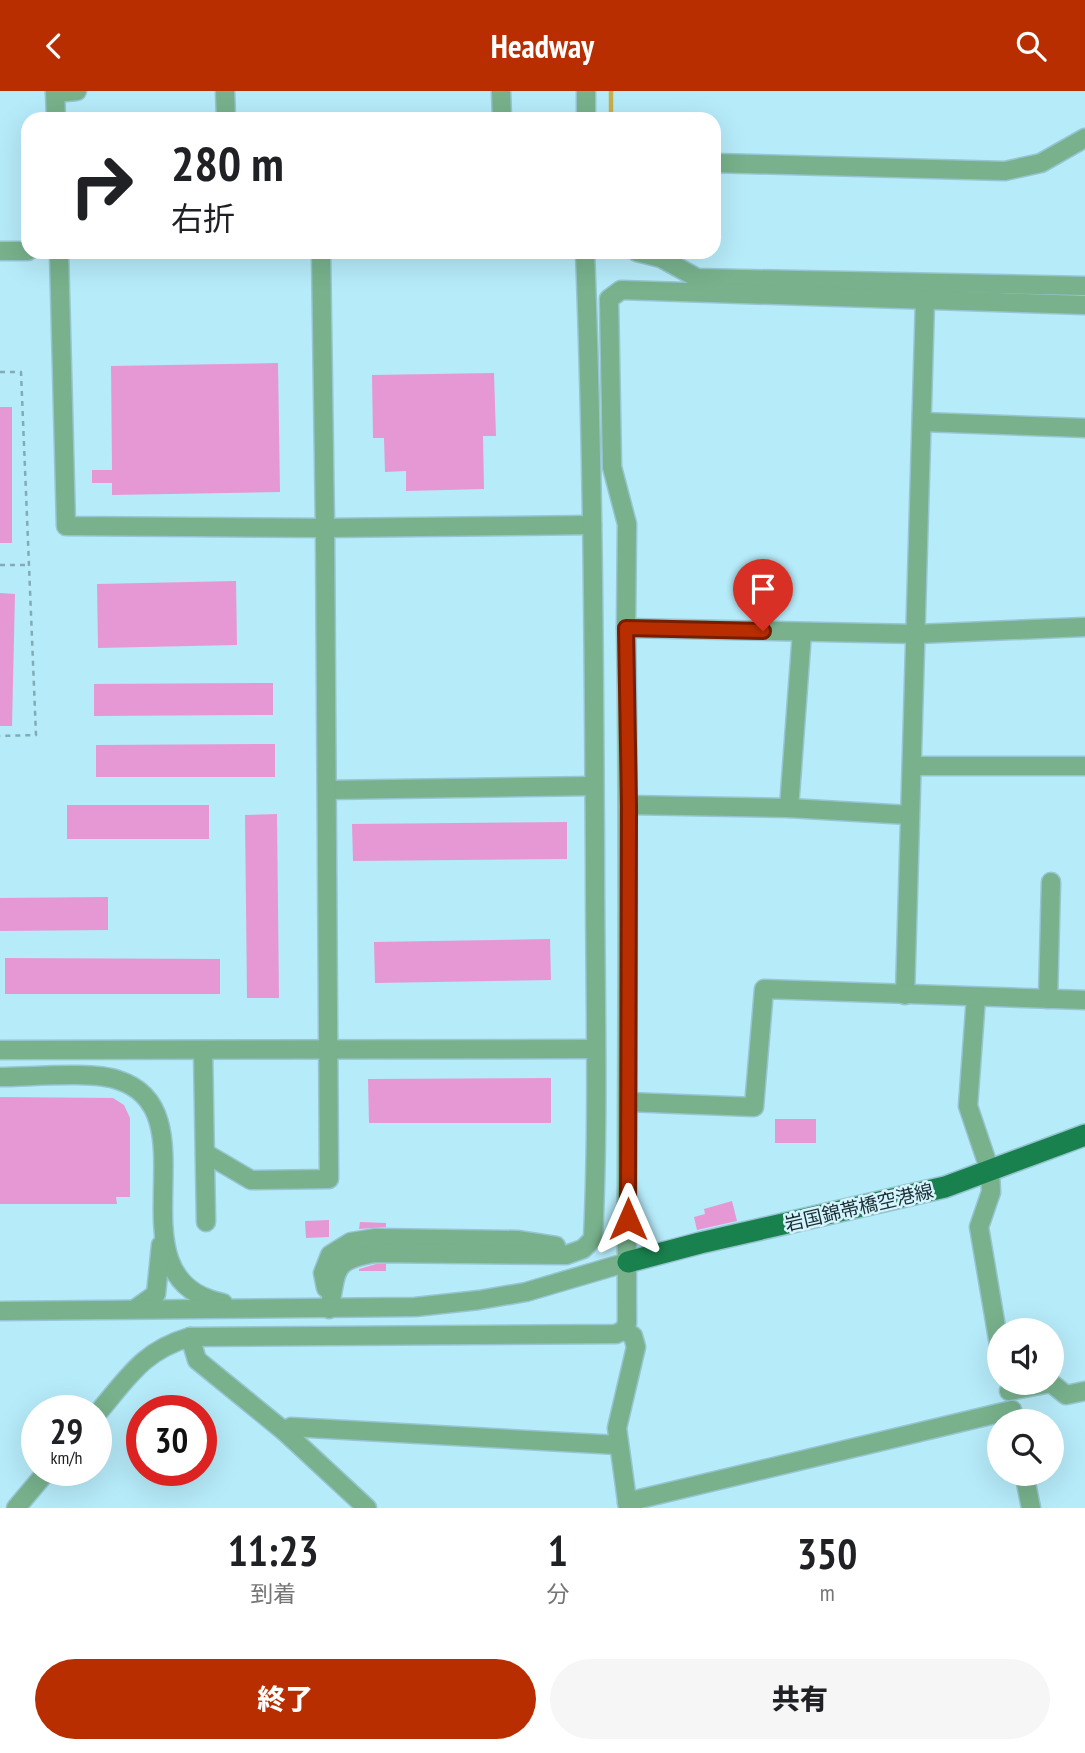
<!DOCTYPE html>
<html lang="ja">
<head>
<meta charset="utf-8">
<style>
	body { margin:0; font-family:"PT Sans Narrow","Noto Sans JP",sans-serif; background:#f6f6f6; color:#202124; height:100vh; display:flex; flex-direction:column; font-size:26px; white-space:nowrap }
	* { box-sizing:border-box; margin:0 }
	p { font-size:23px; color:#757577 }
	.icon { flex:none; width:38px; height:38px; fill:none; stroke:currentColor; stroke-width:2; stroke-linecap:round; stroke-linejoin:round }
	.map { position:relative; height:1417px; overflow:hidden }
	.side { display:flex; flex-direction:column; background:#fff; flex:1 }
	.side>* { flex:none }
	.hud { position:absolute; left:21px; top:21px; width:700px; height:147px; border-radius:21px; box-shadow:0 7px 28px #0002; background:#fff; color:#202124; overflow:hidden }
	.controls { position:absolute; left:987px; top:1227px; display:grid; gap:14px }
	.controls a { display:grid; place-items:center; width:77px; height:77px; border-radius:50%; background:#fff; box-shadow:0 7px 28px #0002; font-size:35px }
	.speed { position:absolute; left:21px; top:1304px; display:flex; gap:14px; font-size:35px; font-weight:700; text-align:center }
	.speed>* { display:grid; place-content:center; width:91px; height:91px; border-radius:50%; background:#fff; box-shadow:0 7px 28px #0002; line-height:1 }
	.speed small { font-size:18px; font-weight:400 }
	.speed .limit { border:10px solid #d22; background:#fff; color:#111 }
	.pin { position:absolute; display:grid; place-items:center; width:60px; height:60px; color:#fff; margin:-72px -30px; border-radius:50% 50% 50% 0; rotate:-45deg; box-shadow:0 0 7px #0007 }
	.pin .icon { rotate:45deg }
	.me { position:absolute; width:77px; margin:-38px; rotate:0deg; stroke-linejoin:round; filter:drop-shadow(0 0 5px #0008) }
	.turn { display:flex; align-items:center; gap:24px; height:147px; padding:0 35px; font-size:32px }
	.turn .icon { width:91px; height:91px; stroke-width:2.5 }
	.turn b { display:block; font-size:49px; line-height:60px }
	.eta { display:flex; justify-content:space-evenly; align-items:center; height:119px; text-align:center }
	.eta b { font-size:42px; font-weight:800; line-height:49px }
	.button { display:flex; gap:14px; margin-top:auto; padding:14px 35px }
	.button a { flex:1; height:80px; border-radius:42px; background:#b82e00; color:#fff; font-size:28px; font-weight:800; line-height:80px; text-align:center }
	.button a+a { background:#f6f6f6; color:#202124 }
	header { display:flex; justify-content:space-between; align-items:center; height:91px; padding:0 35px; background:#b82e00; color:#fff; font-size:32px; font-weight:800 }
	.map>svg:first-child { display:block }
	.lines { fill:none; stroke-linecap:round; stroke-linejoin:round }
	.stream { stroke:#c7af4d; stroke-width:4.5 }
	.building { fill:#e698d4 }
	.minor-casing { stroke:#96c5d1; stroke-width:21 }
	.major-casing { stroke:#96c5d1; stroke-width:24 }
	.path { stroke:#81abb6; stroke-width:2.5; stroke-dasharray:5 5; stroke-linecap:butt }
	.minor { stroke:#78b18c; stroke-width:18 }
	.major { stroke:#19814d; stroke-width:21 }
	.route-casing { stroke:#781e00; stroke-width:18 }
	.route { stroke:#b82e00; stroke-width:12 }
	.labels { text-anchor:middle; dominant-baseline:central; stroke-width:5; stroke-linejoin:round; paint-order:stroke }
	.street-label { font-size:19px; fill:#182d32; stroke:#d5f4fd }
</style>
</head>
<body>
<header><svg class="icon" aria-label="back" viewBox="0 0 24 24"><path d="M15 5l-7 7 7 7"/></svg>Headway<svg class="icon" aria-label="search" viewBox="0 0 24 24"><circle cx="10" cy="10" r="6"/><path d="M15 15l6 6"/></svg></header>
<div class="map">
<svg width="1085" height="1417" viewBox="0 0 1085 1417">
	<rect width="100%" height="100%" fill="#b6ebf9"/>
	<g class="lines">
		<polyline class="stream" points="611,0 611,28"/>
	</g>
	<g class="building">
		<polygon points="278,272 280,401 112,404 112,392 92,392 92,379 112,379 111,275"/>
		<polygon points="494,282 496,345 483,345 484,398 406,400 406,380 385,381 384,347 373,347 372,284"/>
		<rect x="0" y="316" width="12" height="136"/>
		<polygon points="236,490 237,554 98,557 97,493"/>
		<polygon points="0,502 15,503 12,635 0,635"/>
		<polygon points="273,592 273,624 94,625 94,593"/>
		<polygon points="275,653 275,686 96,686 96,654"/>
		<rect x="67" y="714" width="142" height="34"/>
		<polygon points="277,723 279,907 247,907 245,724"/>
		<polygon points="567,731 567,768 353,770 352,733"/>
		<polygon points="108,806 108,839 0,840 0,807"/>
		<polygon points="550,848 551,889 375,892 374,851"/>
		<polygon points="5,867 220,868 220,903 5,903"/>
		<polygon points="551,987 551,1032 369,1032 368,988"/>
		<polygon points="0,1006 113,1007 124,1014 130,1027 130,1106 116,1106 117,1113 0,1113"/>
		<rect x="775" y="1028" width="41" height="24"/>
		<polygon points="732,1110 737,1130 697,1139 694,1126 705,1123 704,1118"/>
		<polygon points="329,1129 329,1146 306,1147 305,1130"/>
		<polygon points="360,1131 386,1132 386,1136 359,1138"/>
		<polygon points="376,1173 386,1173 386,1180 359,1180 359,1178"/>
	</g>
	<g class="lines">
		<g class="minor-casing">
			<g id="minor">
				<polyline points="55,0 56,28"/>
				<polyline points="225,0 226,28"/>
				<polyline points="501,0 502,28"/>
				<polyline points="586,0 586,28"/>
				<polyline points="55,2 77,0"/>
				<polyline points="714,72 1005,80 1041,72 1085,47"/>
				<polyline points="0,160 28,160"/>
				<polyline points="59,161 66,435 325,437 592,434"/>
				<polyline points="637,161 661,167 697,187 1085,195"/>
				<polyline points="923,331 1085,337"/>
				<polyline points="626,537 627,433 612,376 609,208 621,199 1085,214"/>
				<polyline points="912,675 1085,675"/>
				<polyline points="327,699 594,695"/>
				<polyline points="629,714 789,717 909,724"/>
				<polyline points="789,717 802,541"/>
				<polyline points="905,904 925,209"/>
				<polyline points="976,906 968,1015 990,1080 991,1101 979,1136 999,1254"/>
				<polyline points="1048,908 1051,791"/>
				<polyline points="0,959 595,958"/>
				<polyline points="203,959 206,1131"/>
				<path d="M 0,986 C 30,986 92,980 118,989 C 217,1020 104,1188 223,1212"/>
				<polyline points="628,1011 754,1016 764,898 1085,909"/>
				<polyline points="205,1062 251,1089 329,1088 325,437 321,161"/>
				<polyline points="326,1197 323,1182 330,1164 351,1151 376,1147 517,1149 556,1155"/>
				<polyline points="135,1218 156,1203 161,1154"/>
				<path d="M 329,1218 C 338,1179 330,1170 375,1162 L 566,1164 L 583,1158 L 593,1148 C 599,1023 595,898 595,773 C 594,569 593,365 585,161"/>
				<polyline points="0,1220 415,1216 479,1209 526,1201 628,1171"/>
				<polyline points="624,1239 633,1245 636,1256 617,1337 628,1417"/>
				<polyline points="190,1246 197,1269 284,1340 367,1417"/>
				<polyline points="1009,1300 1051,1292 1066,1304 1085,1300"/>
				<path d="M 96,1324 C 128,1287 142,1260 190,1246 L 616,1243 L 624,1239 L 627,1232 C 626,1000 630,769 626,537 L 917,543 L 1085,536"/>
				<polyline points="284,1340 291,1336 618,1354"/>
				<polyline points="1024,1382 1031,1417"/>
				<polyline points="627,1411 1012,1319"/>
				<polyline points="16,1417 48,1379"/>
			</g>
		</g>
		<g class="major-casing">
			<polyline id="major" points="628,1171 700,1152 945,1096 1085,1044"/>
		</g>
		<g class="path">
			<polyline points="0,281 21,281 36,644 0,645"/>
			<polyline points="0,474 29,474"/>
		</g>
		<use href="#minor" class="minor"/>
		<use href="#major" class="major"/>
	</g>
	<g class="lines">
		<g class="route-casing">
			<polyline id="route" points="628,1128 629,714 626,537 763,540"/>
		</g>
		<use href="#route" class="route"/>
	</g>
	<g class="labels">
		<g class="street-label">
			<text transform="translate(859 1116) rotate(-13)">岩国錦帯橋空港線</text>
		</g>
	</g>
</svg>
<div class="controls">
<a><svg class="icon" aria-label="sound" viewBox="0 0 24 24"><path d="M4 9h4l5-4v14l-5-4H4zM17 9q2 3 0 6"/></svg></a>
<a><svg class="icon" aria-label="search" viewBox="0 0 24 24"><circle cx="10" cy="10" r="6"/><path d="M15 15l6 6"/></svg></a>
</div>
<div class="speed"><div>29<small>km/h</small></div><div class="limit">30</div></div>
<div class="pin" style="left:763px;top:540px;background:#d93025"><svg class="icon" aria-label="arrive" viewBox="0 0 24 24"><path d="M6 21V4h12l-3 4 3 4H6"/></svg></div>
<svg class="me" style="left:628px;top:1128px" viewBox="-20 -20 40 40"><path d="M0-17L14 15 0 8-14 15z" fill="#b82e00" stroke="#fff" stroke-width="4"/></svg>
<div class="hud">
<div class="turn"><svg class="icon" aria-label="right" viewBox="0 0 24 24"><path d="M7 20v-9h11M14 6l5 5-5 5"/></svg><div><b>280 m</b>右折</div></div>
</div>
</div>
<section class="side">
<div class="eta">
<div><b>11:23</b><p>到着</p></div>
<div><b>1</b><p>分</p></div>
<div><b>350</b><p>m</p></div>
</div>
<div class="button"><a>終了</a><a>共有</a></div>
</section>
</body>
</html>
